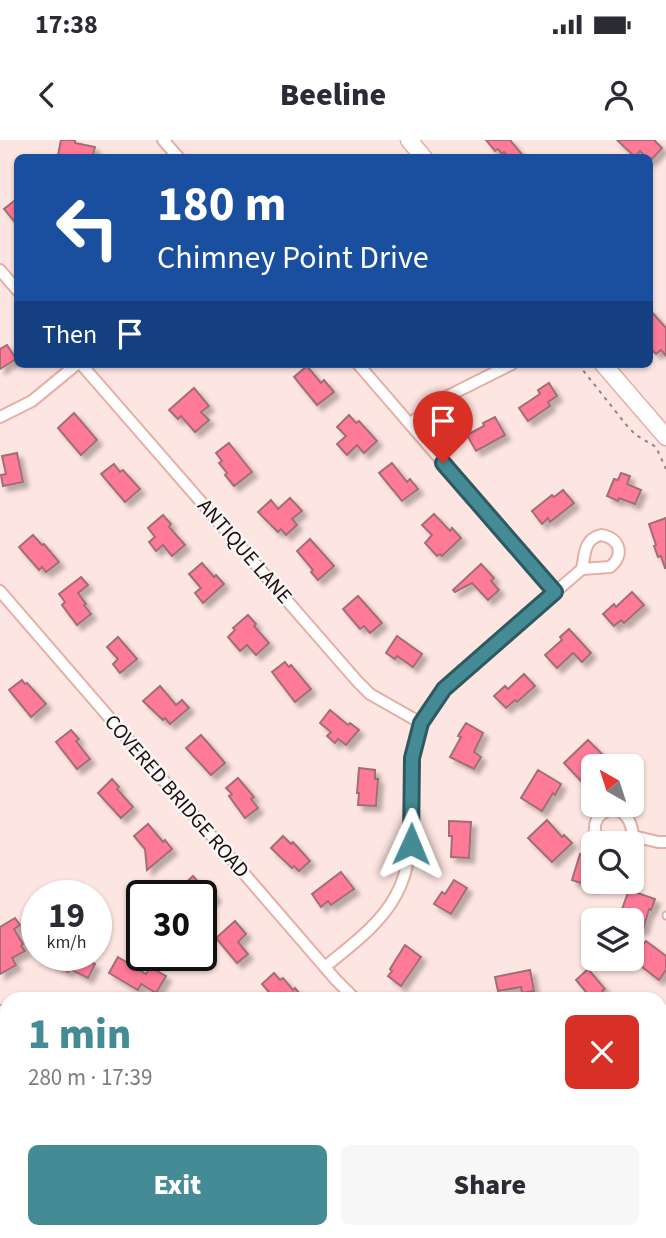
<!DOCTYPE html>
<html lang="en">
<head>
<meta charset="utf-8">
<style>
	body { margin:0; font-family:"Source Sans 3",sans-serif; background:#f7f7f7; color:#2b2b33; height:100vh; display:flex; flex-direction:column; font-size:26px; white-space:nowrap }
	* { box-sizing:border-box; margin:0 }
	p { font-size:23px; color:#7c7c81 }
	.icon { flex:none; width:38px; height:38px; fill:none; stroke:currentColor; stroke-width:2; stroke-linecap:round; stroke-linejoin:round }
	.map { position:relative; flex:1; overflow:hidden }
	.side { position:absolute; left:0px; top:852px; width:667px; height:247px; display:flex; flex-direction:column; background:#fff; border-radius:21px 21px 0 0; box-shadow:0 2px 5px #0004 }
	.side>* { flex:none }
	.hud { position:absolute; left:14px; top:14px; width:639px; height:214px; border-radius:10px; box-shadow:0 2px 5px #0004; background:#1a4fa0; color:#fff; overflow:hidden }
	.needle { width:46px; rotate:321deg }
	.controls { position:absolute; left:581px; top:614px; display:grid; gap:14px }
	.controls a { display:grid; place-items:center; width:63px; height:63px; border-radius:10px; background:#fff; box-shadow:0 2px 5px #0004; font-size:35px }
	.speed { position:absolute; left:21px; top:740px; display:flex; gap:14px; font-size:35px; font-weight:700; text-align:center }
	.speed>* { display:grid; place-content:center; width:91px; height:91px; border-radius:50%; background:#fff; box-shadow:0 2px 5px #0004; line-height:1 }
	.speed small { font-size:18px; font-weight:400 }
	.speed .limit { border:4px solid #111; border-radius:10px; background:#fff; color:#111 }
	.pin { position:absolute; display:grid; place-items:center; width:60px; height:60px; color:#fff; margin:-72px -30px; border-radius:50% 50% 50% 0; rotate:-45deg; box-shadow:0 0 7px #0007 }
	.pin .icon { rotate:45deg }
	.me { position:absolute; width:77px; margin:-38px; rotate:1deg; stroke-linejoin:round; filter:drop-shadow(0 0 5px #0008) }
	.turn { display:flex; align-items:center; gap:24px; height:147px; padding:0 28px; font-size:32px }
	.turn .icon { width:91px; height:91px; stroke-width:2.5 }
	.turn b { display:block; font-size:49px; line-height:60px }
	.then { display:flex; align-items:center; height:66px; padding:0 28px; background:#0003; gap:14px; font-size:26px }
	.round { display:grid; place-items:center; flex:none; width:74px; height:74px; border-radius:10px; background:#f7f7f7 }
	.overview { display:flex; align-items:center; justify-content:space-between; height:119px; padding:0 28px }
	h1 { font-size:42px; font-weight:800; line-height:52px; color:#458b95 }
	.primary-button { display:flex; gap:14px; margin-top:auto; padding:14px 28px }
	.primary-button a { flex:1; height:80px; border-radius:10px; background:#458b95; color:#fff; font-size:28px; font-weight:800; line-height:80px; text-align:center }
	.primary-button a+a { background:#f7f7f7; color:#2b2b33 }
	.status { display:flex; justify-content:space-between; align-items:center; height:49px; padding:0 35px; background:#fff; direction:ltr }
	.status svg { height:19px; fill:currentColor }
	header { display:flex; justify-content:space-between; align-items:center; height:91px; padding:0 28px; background:#fff; font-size:32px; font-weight:800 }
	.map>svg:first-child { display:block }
	.building { fill:#ff7a97; stroke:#a16d76; stroke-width:2; filter:url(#shadow) }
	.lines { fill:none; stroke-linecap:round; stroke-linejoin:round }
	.lane-casing { stroke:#e6aea6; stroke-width:9 }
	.street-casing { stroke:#e6aea6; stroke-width:14 }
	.secondary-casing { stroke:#e6aea6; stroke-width:19 }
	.path { stroke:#98827e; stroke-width:2; stroke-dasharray:3.5 5; stroke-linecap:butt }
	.lane { stroke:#fff; stroke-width:5 }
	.street { stroke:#fff; stroke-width:10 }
	.secondary { stroke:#fff; stroke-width:16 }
	.route-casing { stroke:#2d5a61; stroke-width:18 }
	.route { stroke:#458b95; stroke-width:12 }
	.labels { text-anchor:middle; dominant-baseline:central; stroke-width:5; stroke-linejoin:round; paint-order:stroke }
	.street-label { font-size:21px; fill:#200d0a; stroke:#f8f8f8 }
</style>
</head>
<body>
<div class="status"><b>17:38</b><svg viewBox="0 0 49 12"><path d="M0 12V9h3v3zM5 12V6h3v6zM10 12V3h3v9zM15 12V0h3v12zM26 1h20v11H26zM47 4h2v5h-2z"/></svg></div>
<header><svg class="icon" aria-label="back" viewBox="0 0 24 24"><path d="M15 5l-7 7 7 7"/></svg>Beeline<svg class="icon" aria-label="person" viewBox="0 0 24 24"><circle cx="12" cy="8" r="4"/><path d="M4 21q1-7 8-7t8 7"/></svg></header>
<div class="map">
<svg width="666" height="1098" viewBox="0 0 666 1098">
	<defs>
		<filter id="shadow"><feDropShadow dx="5" dy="5" stdDeviation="2" flood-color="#0004"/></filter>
	</defs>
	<rect width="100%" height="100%" fill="#fde5e1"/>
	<g class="building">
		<polygon points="61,0 75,0 75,3 95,7 92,18 68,18 58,15"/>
		<polygon points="486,0 510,0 525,18 509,18 504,12 502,14 498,9 495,11"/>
		<polygon points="617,0 654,0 662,8 650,21 649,18 647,18 640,11 635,17"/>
		<polygon points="18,58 18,86 4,69"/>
		<polygon points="649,169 666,188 666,216 661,210 656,214 649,207"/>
		<polygon points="7,205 16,219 0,229 0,209"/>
		<polygon points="307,226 321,243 324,240 334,252 317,265 294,237"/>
		<polygon points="549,243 557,256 548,262 550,266 528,281 519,268 540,254 538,250"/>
		<polygon points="194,248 209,266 201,272 209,280 195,292 181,276 178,279 169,270"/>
		<polygon points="74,273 97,300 81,315 58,288"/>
		<polygon points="349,275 356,283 359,281 377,301 364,313 357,305 347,315 337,304 346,296 337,287"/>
		<polygon points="495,277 505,295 476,311 467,295 484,286 483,283"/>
		<polygon points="229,303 252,332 234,346 225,335 227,333 219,323 222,321 216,313"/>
		<polygon points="17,313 23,342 3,346 1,335 6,334 2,316"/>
		<polygon points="392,323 407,342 410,339 418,349 402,361 379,333"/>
		<polygon points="114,324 120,332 123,330 140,349 125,362 101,334"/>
		<polygon points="621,333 630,336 627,344 641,350 635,364 619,358 618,361 607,356 614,339 618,340"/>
		<polygon points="563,350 574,363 550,382 548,378 542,384 532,371 552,355 554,357"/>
		<polygon points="290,358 302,371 292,379 297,385 286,395 281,389 278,392 258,372 271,360 278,369"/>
		<polygon points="434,374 450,391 452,388 461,398 442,416 440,414 437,416 425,403 432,395 422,385"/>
		<polygon points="163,375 171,384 169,387 185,405 172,416 163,405 156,411 149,402 155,397 148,388"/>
		<polygon points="666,378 666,428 665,428 661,416 658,417 654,406 656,405 649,384"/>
		<polygon points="33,395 42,405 44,404 59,422 46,432 42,427 39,430 19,407"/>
		<polygon points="310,399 334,426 318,440 311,432 313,430 297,411"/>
		<polygon points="202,423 214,437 216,435 224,444 203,463 195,453 201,448 189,434"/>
		<polygon points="481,424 494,438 491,441 499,450 488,460 472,443 455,452 453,450"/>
		<polygon points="81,437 88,445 78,453 86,464 84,465 91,474 77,485 62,465 65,462 59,454"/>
		<polygon points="632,452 644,465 624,483 621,480 614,486 603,474 614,464 616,467"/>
		<polygon points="358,456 382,483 370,493 364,486 360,489 343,469"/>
		<polygon points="248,475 256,484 254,486 269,503 256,515 247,505 240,511 228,497 235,490 233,488"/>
		<polygon points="569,489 591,513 582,522 573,513 557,528 545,515 562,500 560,497"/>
		<polygon points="397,496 422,514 413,527 397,516 395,519 386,513"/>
		<polygon points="118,497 137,519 120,533 113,524 118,519 107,507"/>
		<polygon points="285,522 289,527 291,525 311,549 295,562 272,532"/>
		<polygon points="524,534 535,546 517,562 515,560 506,568 494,556 505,546 508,549"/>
		<polygon points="22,540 25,544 27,543 46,564 31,577 9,550"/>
		<polygon points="160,546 176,565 182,560 189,568 170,584 165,578 163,580 143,561"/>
		<polygon points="330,570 348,585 350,583 359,590 346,605 338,599 335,603 327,596 331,592 320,583"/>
		<polygon points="466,583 483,593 474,612 481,617 474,629 450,617 461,597 458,596"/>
		<polygon points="71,590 79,599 76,601 90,619 77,629 56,602"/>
		<polygon points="201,595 225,623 211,635 186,608"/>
		<polygon points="588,600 606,618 597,626 593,626 593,630 590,633 592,635 583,643 564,623"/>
		<polygon points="359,628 375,630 375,639 378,639 376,666 358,665 359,653 357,653"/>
		<polygon points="538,630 561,644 555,655 553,653 542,671 521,658"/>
		<polygon points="238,638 254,657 251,659 258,668 245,678 229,656 232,654 226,648"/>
		<polygon points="112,639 119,647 117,649 133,667 121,678 98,653"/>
		<polygon points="547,680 562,697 564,695 572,703 552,722 528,698"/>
		<polygon points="449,681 471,682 469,718 451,717 452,696 449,696"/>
		<polygon points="148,684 163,702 165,700 172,709 147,730 145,709 134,696"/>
		<polygon points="283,696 291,704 293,702 310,721 299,731 294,726 292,728 271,708"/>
		<polygon points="580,714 593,718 593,747 572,740"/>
		<polygon points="341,732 354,749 331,765 328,761 321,767 312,754"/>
		<polygon points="193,736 205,750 208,748 216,757 201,769 201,756 187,756 180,748"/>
		<polygon points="454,740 467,748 451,774 434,764 442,752 445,754"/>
		<polygon points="629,750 655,759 651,770 649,769 643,790 632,786 632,780 618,780"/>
		<polygon points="15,778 20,785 14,789 23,804 21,806 25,811 12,818 16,825 0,834 0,787"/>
		<polygon points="235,781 246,794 238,802 248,814 237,823 216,798"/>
		<polygon points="646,801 666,816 666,830 659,840 632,819"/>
		<polygon points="405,805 421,817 401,846 388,836 392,831 390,829"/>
		<polygon points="37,816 78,816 95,824 88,838 70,829 68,832"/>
		<polygon points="118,817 146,834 150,827 166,836 156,853 141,844 138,850 109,833"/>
		<polygon points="588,829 605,849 602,851 609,859 592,859 576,840"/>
		<polygon points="530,830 534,851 522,853 521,847 498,851 495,837"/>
		<polygon points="274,833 280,840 283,838 293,850 295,848 304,859 275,859 262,844"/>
	</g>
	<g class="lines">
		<g class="lane-casing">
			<polyline id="lane" points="666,775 666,776"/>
		</g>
		<g class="street-casing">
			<g id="street">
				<polyline points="163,0 179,18"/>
				<polyline points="0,130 18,151"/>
				<polyline points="81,224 357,541 370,554 421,583"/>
				<polyline points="358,224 555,452"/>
				<polyline points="0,277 32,261 77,224"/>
				<polyline points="410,284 440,260 512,224"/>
				<path d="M 601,395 C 620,398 625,415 610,427 L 582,429 C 585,414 584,399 601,395 Z"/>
				<polyline points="0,451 336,840 355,859"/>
				<polyline points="633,696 658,702 666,702"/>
				<path d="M 602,704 C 576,677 628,647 633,696"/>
				<path d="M 325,827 C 350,806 380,785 396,755 C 426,701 396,636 422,582 C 431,563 446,547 462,532 L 582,429"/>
				<polyline points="0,871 7,871"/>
				<polyline points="0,1033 7,1035"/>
				<polyline points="660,1047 666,1041"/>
				<polyline points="118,1092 124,1098"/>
				<polyline points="600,1098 607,1092"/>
			</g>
		</g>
		<g class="secondary-casing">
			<g id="secondary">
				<polyline points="409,0 424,18"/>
				<polyline points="603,224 666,297"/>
			</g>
		</g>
		<polyline class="path" points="578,224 628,287 636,295 656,307 666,329"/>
		<use href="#lane" class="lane"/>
		<use href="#street" class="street"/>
		<use href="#secondary" class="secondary"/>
	</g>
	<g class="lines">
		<g class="route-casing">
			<polyline id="route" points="411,704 412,618 421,583 444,549 555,452 443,323"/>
		</g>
		<use href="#route" class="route"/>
	</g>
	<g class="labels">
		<g class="street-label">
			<text transform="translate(245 411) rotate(49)">ANTIQUE LANE</text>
			<text transform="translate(177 656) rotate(49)">COVERED BRIDGE ROAD</text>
		</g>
	</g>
</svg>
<div class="controls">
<a><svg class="needle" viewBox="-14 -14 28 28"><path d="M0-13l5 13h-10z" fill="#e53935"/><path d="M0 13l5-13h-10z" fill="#7c7c81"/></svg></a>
<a><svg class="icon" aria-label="search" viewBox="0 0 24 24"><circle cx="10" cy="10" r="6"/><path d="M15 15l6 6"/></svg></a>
<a><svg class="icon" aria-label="layers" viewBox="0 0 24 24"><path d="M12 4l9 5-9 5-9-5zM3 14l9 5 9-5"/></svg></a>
</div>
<div class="speed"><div>19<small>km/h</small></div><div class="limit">30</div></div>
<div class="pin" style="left:443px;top:323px;background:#d93025"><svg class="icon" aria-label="arrive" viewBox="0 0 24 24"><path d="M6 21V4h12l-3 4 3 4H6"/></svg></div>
<svg class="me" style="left:411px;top:704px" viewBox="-20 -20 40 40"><path d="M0-17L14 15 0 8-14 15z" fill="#458b95" stroke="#fff" stroke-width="4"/></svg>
<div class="hud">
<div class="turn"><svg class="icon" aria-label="left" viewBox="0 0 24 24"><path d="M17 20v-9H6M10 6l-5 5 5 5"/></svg><div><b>180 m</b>Chimney Point Drive</div></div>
<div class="then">Then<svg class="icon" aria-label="arrive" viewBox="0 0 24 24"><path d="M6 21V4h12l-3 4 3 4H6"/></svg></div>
</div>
<section class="side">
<div class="overview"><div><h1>1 min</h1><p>280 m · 17:39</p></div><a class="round" style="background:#d93025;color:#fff"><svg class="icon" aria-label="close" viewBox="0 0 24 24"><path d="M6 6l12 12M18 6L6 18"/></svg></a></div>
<div class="primary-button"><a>Exit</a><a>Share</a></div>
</section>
</div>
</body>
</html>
